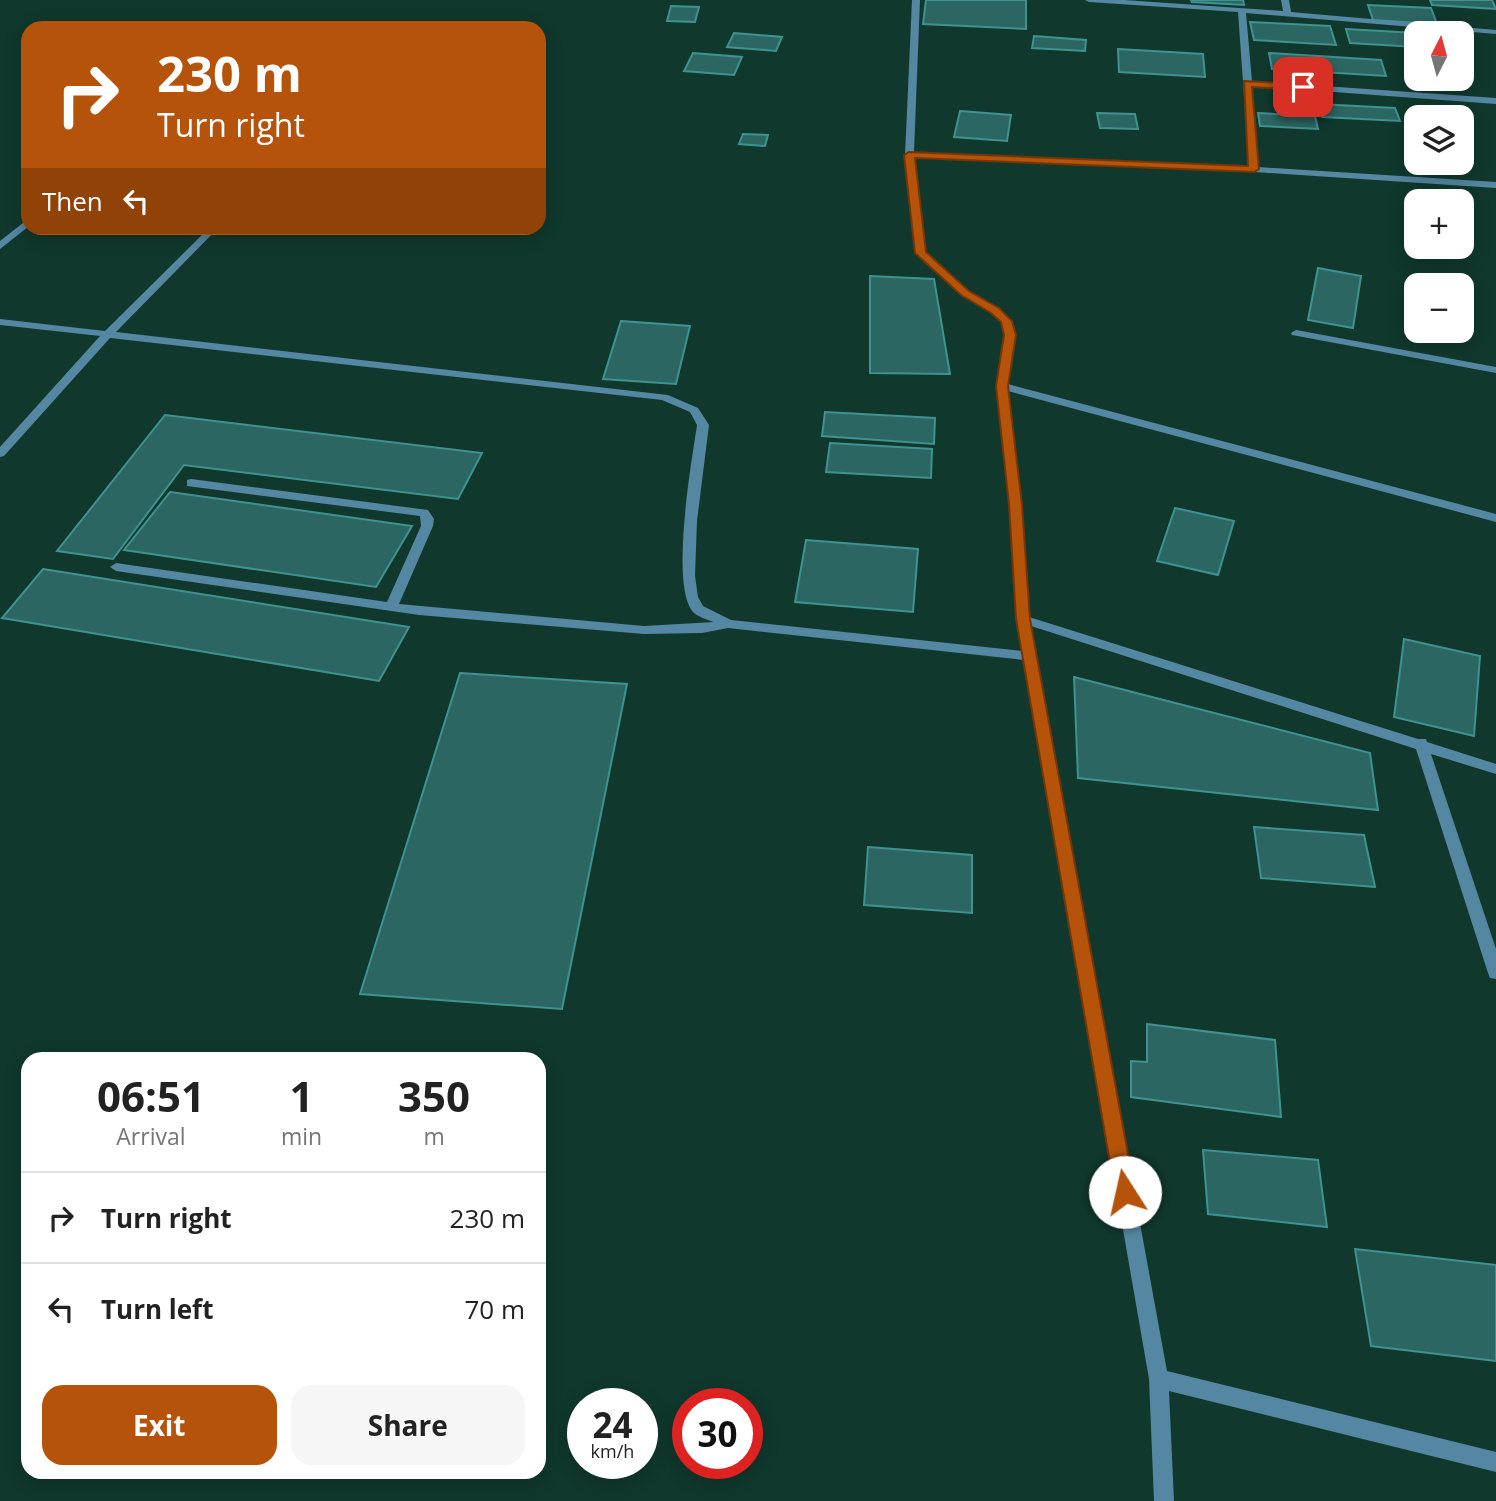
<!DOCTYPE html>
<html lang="en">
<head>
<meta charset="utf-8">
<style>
	body { margin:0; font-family:"Open Sans",sans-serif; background:#f6f6f6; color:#222; height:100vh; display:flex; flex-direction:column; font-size:26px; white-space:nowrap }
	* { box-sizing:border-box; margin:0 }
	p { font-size:23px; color:#767676 }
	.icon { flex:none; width:38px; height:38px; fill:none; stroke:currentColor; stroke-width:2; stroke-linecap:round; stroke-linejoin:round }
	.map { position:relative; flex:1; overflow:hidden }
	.panel { position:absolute; left:21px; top:1052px; width:525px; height:427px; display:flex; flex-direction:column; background:#fff; border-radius:21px; box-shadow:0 4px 18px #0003 }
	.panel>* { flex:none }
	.banner { position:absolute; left:21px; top:21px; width:525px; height:214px; border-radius:21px; box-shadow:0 4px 18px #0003; background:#b45309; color:#fff; overflow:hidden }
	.needle { width:46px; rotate:6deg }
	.buttons { position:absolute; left:1404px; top:21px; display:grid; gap:14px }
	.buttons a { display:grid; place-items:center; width:70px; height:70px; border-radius:14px; background:#fff; box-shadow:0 4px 18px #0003; font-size:35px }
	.speed { position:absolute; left:567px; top:1388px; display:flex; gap:14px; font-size:35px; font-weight:700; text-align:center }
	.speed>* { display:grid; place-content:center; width:91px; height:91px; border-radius:50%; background:#fff; box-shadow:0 4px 18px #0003; line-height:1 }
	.speed small { font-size:18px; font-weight:400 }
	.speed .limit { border:10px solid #d22; background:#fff; color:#111 }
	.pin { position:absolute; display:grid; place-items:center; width:60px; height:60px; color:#fff; margin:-30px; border-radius:14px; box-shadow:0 4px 10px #0006 }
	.me { position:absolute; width:77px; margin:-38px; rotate:350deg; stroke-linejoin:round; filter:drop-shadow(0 0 5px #0008) }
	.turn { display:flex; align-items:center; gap:24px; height:147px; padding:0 21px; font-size:32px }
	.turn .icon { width:91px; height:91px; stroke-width:2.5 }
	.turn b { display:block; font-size:49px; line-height:60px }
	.then { display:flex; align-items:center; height:66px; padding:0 21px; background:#0003; gap:14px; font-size:26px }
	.eta { display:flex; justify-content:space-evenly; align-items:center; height:119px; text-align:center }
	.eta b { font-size:42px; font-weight:700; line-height:49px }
	.primary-button { display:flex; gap:14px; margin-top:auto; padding:14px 21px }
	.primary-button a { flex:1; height:80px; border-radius:21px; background:#b45309; color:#fff; font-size:28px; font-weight:700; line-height:80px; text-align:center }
	.primary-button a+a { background:#f6f6f6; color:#222 }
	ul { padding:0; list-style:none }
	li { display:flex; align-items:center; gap:21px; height:91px; padding:0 21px; border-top:2px solid #e0e0e0 }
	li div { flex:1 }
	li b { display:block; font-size:26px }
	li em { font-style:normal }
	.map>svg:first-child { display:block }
	.building { fill:#2c6663; stroke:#3e928f; stroke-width:2 }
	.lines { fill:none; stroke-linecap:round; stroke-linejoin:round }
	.minor { fill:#5487a1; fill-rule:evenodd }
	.route { fill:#b45309; stroke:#753606; stroke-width:2 }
</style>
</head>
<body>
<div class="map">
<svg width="1496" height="1501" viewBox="0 0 1496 1501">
	<rect width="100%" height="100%" fill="#10382d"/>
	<g class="building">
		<polygon points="926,0 1026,0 1026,29 923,24"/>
		<polygon points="1191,0 1243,0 1244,5 1192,2"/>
		<polygon points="1430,0 1492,0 1496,9 1432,5"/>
		<polygon points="1368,5 1431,8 1437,24 1373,20"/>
		<polygon points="671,6 699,7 695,22 667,21"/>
		<polygon points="1250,22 1330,26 1336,45 1254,40"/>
		<polygon points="1346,29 1416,33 1416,47 1350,43"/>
		<polygon points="734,33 782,37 776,51 727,47"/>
		<polygon points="1034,36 1086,40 1085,51 1032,48"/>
		<polygon points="1118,49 1203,54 1205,77 1119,72"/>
		<polygon points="693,53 742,57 734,75 684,71"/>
		<polygon points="1269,53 1381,60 1386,76 1272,69"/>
		<polygon points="1318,104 1395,108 1400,121 1322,117"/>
		<polygon points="960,111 1011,115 1007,141 954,137"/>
		<polygon points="1097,113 1135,114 1138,129 1100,128"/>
		<polygon points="1258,113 1315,116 1318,129 1260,126"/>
		<polygon points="743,134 768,135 765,146 739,144"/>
		<polygon points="1318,268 1361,276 1353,328 1308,320"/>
		<polygon points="870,276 934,279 950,374 870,373"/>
		<polygon points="621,321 690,326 676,384 603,379"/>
		<polygon points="825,412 935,418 934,444 822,436"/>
		<polygon points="165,415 482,453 458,499 184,465 113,559 57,551"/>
		<polygon points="830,443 932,449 931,478 826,472"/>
		<polygon points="170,492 412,526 376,587 124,550"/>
		<polygon points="1175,508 1234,521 1218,575 1157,561"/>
		<polygon points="806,540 918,549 913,612 795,602"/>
		<polygon points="43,569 409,627 379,681 2,618"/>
		<polygon points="1404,639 1480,656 1474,736 1394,717"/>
		<polygon points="460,673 627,684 562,1009 360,994"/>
		<polygon points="1074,677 1370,753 1378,810 1078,778"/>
		<polygon points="1254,827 1364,835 1375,887 1261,878"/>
		<polygon points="868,847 972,855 972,913 864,905"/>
		<polygon points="1147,1024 1275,1040 1281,1117 1131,1097 1131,1061 1147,1062"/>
		<polygon points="1203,1150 1318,1160 1327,1227 1208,1214"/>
		<polygon points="1355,1249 1496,1265 1496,1361 1371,1346"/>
	</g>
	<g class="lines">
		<g class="minor">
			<path d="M 912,0 L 920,0 L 914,152 L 1249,166 L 1238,12 L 1089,2 L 1085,0 L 1124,0 L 1283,11 L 1281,0 L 1289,0 L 1291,12 L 1496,30 L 1496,34 L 1246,13 L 1252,81 L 1496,98 L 1496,104 L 1252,86 L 1258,167 L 1496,182 L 1496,188 L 1254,172 L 914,158 L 926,252 L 969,291 L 999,309 L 1011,321 L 1015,335 L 1008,384 L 1496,514 L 1496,522 L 1008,391 L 1021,505 L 1029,617 L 1418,739 L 1426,739 L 1427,742 L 1496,764 L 1496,774 L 1431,754 L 1496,949 L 1496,979 L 1490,978 L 1488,973 L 1416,749 L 1031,626 L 1167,1371 L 1496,1452 L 1496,1472 L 1169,1391 L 1174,1501 L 1154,1501 L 1149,1379 L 1024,660 L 728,628 L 702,633 L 644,634 L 419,615 L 116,571 L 110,567 L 116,563 L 387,602 L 421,526 L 420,516 L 187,486 L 187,480 L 191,479 L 428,510 L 434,519 L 433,526 L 399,604 L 644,626 L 714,622 C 707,620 699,617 694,613 C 669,588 692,460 697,425 L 690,412 L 662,400 L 110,338 L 4,456 L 0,457 L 0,447 L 100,336 L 0,325 L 0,319 L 105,331 L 209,228 L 218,228 L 116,332 L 668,395 L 698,408 L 709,425 L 697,521 L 695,576 L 698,597 L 703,606 L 731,620 L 1022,651 L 1017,619 L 1009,505 L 997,386 L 1005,335 L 1001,322 L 991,313 L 961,295 L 916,253 L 905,155 Z"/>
			<polygon points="255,21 315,26 319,28 260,26 257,28 248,28"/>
			<polygon points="28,219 28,227 0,249 0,241"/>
			<polygon points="1296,330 1496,367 1496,373 1292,335 1291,333"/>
		</g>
	</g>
	<polygon class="route" points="1244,81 1303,84 1307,87 1303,90 1252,87 1259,169 1254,172 915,158 926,252 969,291 999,308 1012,321 1016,335 1008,386 1022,505 1030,619 1135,1192 1132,1198 1125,1201 1118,1198 1115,1192 1016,619 1009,505 996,386 1004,335 1001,322 991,313 961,295 915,253 904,155 909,152 1248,166"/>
</svg>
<div class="buttons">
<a><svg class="needle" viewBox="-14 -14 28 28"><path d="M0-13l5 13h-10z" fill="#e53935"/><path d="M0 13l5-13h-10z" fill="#767676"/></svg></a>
<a><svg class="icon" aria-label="layers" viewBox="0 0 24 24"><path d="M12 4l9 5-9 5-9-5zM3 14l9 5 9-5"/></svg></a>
<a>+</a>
<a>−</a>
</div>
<div class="speed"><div>24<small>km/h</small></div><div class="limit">30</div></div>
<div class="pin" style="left:1303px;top:87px;background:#d93025"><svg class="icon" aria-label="arrive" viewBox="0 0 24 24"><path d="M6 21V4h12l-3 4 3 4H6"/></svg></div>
<svg class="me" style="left:1125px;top:1192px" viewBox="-20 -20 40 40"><circle r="19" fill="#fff"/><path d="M0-13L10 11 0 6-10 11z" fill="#b45309"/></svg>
<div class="banner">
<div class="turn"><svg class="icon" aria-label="right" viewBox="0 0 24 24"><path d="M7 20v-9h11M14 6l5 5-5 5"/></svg><div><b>230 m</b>Turn right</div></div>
<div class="then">Then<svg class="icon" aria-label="left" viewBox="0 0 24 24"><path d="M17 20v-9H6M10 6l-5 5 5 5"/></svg></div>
</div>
<section class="panel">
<div class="eta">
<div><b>06:51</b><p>Arrival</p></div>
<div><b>1</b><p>min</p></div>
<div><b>350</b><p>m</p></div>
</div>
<ul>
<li><svg class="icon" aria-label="right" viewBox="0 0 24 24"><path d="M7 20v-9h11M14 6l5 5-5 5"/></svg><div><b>Turn right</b></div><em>230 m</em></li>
<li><svg class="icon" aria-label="left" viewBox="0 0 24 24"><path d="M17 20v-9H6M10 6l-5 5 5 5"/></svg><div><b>Turn left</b></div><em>70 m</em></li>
</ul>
<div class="primary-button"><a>Exit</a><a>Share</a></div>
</section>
</div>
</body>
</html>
